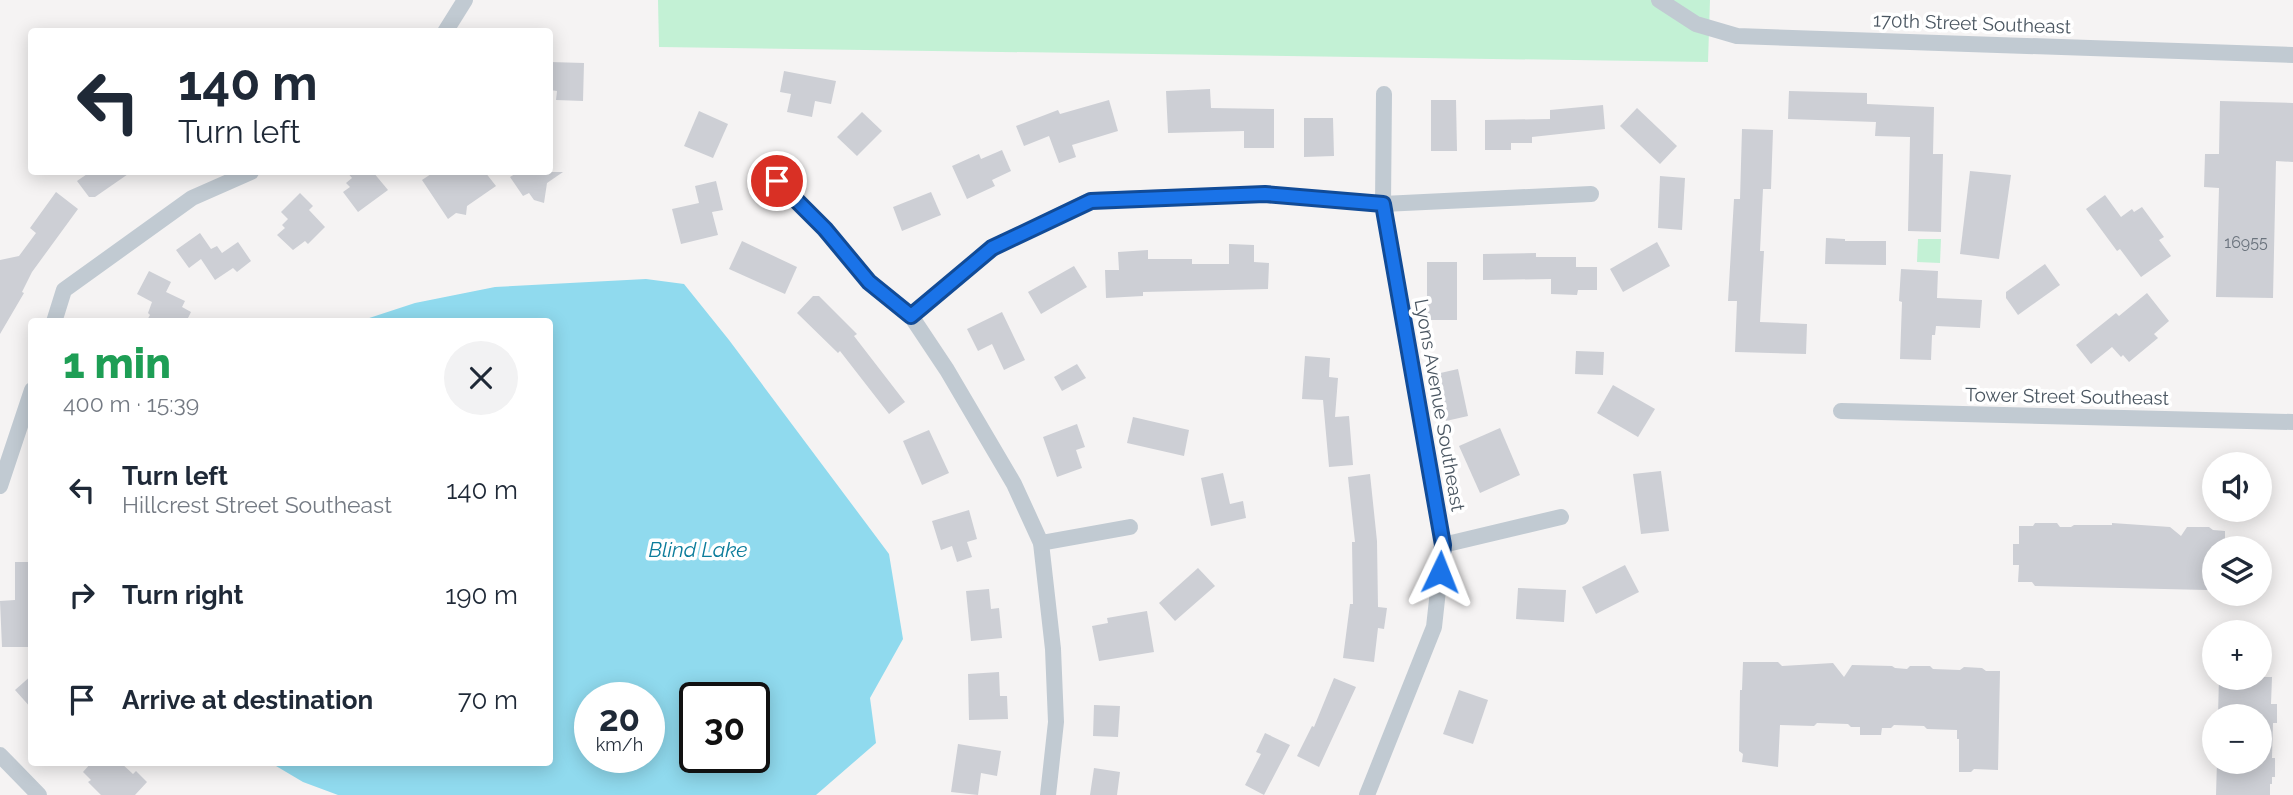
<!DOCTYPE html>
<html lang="en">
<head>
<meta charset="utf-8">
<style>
	body { margin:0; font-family:Raleway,sans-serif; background:#f2f2f3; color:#1f2937; height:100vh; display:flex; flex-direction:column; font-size:26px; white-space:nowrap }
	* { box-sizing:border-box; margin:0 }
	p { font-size:23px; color:#747a83 }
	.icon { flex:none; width:38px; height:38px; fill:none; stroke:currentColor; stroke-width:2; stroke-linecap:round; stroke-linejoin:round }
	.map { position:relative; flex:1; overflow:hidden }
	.details { position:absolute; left:28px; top:318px; width:525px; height:448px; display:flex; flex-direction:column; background:#fff; border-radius:7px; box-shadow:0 4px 18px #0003 }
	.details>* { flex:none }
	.top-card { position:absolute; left:28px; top:28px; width:525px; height:147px; border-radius:7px; box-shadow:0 4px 18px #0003; background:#fff; color:#1f2937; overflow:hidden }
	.fabs { position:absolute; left:2202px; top:452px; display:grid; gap:14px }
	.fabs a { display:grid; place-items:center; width:70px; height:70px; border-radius:50%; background:#fff; box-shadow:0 4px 18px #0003; font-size:35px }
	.speed { position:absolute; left:574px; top:682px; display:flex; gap:14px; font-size:35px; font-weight:700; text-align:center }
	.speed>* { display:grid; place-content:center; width:91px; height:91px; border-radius:50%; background:#fff; box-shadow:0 4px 18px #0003; line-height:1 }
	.speed small { font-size:18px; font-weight:400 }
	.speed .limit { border:4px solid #111; border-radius:10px; background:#fff; color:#111 }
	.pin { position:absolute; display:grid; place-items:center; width:60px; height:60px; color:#fff; margin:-30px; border:4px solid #fff; border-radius:50%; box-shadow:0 2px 7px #0007 }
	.me { position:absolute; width:77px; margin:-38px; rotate:2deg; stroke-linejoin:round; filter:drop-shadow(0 0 5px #0008) }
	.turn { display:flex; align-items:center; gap:24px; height:147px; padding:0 35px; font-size:32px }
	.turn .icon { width:91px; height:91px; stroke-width:2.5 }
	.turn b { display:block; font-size:49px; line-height:60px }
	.round { display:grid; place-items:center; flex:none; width:74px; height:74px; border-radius:37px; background:#f2f2f3 }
	.overview { display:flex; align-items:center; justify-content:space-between; height:119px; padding:0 35px }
	h1 { font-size:42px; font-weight:800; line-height:52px; color:#1e9e55 }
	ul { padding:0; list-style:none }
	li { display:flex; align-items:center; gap:21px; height:105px; padding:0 35px }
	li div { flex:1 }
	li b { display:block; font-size:26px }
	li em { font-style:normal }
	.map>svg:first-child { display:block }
	.green { fill:#c3f1d5 }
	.water { fill:#90daee; fill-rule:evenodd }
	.building { fill:#cdcfd5 }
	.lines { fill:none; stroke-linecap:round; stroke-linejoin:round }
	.minor { stroke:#c1cad2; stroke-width:16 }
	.route-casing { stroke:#114b97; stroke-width:18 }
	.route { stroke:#1a73e8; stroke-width:12 }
	.labels { text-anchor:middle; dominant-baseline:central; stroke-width:7; stroke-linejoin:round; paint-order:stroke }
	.number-label { font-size:16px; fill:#6b747e }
	.street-label { font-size:19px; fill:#4a5661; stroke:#fff }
	.water-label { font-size:21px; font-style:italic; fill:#0c7c9b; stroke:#fff }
</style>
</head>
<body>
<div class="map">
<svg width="2293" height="795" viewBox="0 0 2293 795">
	<rect width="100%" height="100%" fill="#f5f3f3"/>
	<g class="green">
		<polygon points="658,0 1710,0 1708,62 659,47"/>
		<polygon points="1918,239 1941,239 1940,263 1917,262"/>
	</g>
	<path class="water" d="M 646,279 L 684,284 L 729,340 L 889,554 L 903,639 L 870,698 L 876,743 L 816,795 L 338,795 L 303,782 L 271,763 L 550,763 L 550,322 L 357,322 L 415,303 L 495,287 ZM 590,698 L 649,698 L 649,758 L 590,758 ZM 695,698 L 754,698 L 754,758 L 695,758 Z"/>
	<g class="building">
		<polygon points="550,62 584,63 583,101 556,100 557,91 550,90"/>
		<polygon points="784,71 836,81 831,104 815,101 812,117 787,112 791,94 780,92"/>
		<polygon points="1210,89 1211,108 1274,109 1274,148 1244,148 1244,131 1168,133 1166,91"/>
		<polygon points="1789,91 1867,93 1867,104 1934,107 1933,154 1943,154 1941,232 1908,231 1910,137 1875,136 1876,122 1788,119"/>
		<polygon points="1109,100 1118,131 1072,145 1076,157 1059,163 1049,136 1024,146 1016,126 1058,110 1060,114"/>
		<polygon points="1431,100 1456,100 1457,151 1431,151"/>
		<polygon points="2220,101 2293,103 2293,162 2276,161 2273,298 2216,297 2219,188 2204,187 2205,154 2219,154"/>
		<polygon points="1603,105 1605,129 1532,137 1532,143 1511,143 1511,150 1485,150 1485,120 1550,119 1550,110"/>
		<polygon points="1637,108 1677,146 1660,164 1620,126"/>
		<polygon points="699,111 728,124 713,158 684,146"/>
		<polygon points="862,112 882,131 857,156 837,137"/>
		<polygon points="1304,118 1333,118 1334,156 1304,157"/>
		<polygon points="1742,129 1773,130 1771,189 1763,189 1760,251 1764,251 1760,322 1807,324 1806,354 1735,352 1737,301 1728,301 1734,199 1740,199"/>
		<polygon points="1002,150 1011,171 992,180 995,186 967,199 952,166 979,154 981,159"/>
		<polygon points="1970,171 2011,175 1999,259 1960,254"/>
		<polygon points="90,172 131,172 95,197 89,197 77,181"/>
		<polygon points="347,172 373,172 388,190 358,212 343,192 350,187 346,183 352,178"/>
		<polygon points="434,172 485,172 496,186 467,206 466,215 456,213 448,219 422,180"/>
		<polygon points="518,172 563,172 547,183 544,203 534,200 529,193 523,196 510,177"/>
		<polygon points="1660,176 1685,178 1682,230 1658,228"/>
		<polygon points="716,181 723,210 712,212 718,235 681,244 672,209 699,203 695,186"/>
		<polygon points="56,192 78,209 32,272 22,292 24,293 0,334 0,260 19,256 36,233 30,228"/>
		<polygon points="931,192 941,215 902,231 893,207"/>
		<polygon points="300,193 313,206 309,210 325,227 308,244 305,241 293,250 277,235 285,228 282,225 288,219 281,212"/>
		<polygon points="2105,195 2121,217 2132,209 2134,212 2142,207 2164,237 2159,240 2171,256 2141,277 2120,249 2117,251 2086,209"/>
		<polygon points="200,233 211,249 217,246 222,253 238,242 251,261 237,272 233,268 215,280 201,259 189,268 176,250"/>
		<polygon points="1826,238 1845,239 1845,241 1886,241 1886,265 1825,264"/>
		<polygon points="742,241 797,267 785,294 729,269"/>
		<polygon points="1657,242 1670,266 1623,292 1610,269"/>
		<polygon points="1229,244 1254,245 1254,262 1269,263 1268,289 1143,292 1143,296 1106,298 1105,270 1119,270 1118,252 1148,250 1148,259 1192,259 1192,264 1229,264"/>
		<polygon points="1536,253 1536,257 1576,257 1576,267 1597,267 1597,290 1578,290 1577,295 1551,294 1551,279 1483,280 1483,254"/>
		<rect x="1427" y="262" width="30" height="58"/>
		<polygon points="2045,264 2060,285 2018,315 2006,298 2006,292"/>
		<polygon points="1074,266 1087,287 1041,314 1028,292"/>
		<polygon points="1901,269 1938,271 1937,298 1982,300 1980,328 1936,326 1935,335 1932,335 1931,360 1900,359 1902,302 1899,301"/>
		<polygon points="149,271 171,282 166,292 185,301 182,307 191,312 186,322 146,322 150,315 148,313 152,302 137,294"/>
		<polygon points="2147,293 2169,321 2154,334 2158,338 2129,362 2123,355 2121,357 2112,347 2091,364 2076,345 2116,313 2119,316"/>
		<polygon points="813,296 819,296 857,334 854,336 905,402 889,414 840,351 838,353 797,313"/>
		<polygon points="1002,312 1025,360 1004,370 992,344 978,351 967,329"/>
		<polygon points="1576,351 1604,352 1603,375 1575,374"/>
		<polygon points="1305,356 1330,358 1329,377 1338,378 1335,417 1349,416 1353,465 1329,467 1323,400 1302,399"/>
		<polygon points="1077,364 1086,378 1062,391 1054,377"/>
		<polygon points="1458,369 1468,416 1446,421 1436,374"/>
		<polygon points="1613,385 1655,409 1638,437 1597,413"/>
		<polygon points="1133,417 1189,430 1184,456 1127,443"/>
		<polygon points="1077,424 1085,447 1076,450 1082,468 1057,477 1043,437"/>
		<polygon points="1500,428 1520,475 1480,493 1459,446"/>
		<polygon points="929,430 949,473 922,485 903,441"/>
		<polygon points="1661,471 1669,531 1641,534 1633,474"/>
		<polygon points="1223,473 1230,504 1243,501 1246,518 1211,526 1201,478"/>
		<polygon points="1370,474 1377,541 1378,607 1387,608 1384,629 1378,628 1374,662 1343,658 1350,604 1353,604 1352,542 1355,542 1348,477"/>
		<polygon points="969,510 977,539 967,542 972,557 957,562 952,546 941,550 932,521"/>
		<polygon points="2035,523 2057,523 2060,527 2071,527 2074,525 2112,525 2112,523 2170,527 2181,536 2187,527 2209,527 2213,530 2225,531 2225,548 2214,548 2214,584 2207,590 2035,586 2032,582 2018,582 2019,565 2013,565 2013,544 2019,544 2019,526 2033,526"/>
		<polygon points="15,562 32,562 32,647 2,647 0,601 15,600"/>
		<polygon points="1625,565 1639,592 1596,614 1582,587"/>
		<polygon points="1198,568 1215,586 1175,621 1159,603"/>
		<polygon points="1518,588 1566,590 1564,622 1516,619"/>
		<polygon points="989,589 991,609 999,608 1002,638 971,641 966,591"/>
		<polygon points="1147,611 1154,652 1099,661 1092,626 1108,623 1107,618"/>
		<polygon points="1743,662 1778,662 1782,666 1833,663 1844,677 1852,665 1892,666 1895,668 1907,669 1910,666 1930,666 1933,669 1960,670 1964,667 1982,668 1986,671 2000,671 1998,770 1974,769 1971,772 1959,772 1959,739 1957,739 1957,730 1927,729 1924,726 1894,725 1891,728 1882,728 1881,735 1860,735 1860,727 1851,727 1848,724 1817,723 1814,726 1780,725 1778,767 1742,762 1743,754 1739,751 1740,690 1742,690"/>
		<polygon points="999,672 1000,696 1007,696 1008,719 969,720 968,674"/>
		<polygon points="32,675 32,709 15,690"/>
		<polygon points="2219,677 2272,677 2271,704 2277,704 2277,723 2273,723 2272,758 2275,758 2275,777 2272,777 2272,784 2270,784 2270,795 2216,795 2217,761 2259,761 2259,716 2218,716"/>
		<polygon points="1334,678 1356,687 1319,767 1297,756 1312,726 1314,727"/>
		<polygon points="1459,690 1488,700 1473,744 1443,734"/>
		<polygon points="1094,705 1120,706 1118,737 1093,736"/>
		<polygon points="1265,733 1290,745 1264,795 1245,785 1261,754 1256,752"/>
		<polygon points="958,744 1001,751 997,776 981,773 978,795 951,792"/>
		<polygon points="91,763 121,763 133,774 136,771 147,782 135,795 101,795 88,782 91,780 83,772"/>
		<polygon points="1094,768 1120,772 1117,795 1090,795"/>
	</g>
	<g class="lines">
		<g class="minor">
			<polyline points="1659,0 1696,24 1737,36 2293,55"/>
			<polyline points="445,32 465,0"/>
			<polyline points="777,181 825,229 869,282 911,316 947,370 1014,484 1041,543 1053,649 1056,722 1048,795"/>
			<polyline points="911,316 992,248 1091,200 1265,194 1383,204 1591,194"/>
			<polyline points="54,322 64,290 192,198 251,172"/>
			<polyline points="1841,411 2293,422"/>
			<polyline points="0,486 32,390"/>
			<polyline points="1041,543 1130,527"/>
			<polyline points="1443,545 1561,517"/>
			<polyline points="0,755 39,795"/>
			<polyline points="1367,795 1434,627 1443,545 1383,204 1384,94"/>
		</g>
	</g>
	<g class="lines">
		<g class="route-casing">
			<polyline id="route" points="777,181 825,229 869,282 911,316 992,248 1091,201 1265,194 1383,204 1443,545 1440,572"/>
		</g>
		<use href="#route" class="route"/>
	</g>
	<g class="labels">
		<g class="number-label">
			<text x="2246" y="242">16955</text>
		</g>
		<g class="street-label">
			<text transform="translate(1972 23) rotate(2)">170th Street Southeast</text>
			<text transform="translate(2067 396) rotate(1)">Tower Street Southeast</text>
			<text transform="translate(1440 405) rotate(80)">Lyons Avenue Southeast</text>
		</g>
		<g class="water-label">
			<text x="698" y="549">Blind Lake</text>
		</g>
	</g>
</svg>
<div class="fabs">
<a><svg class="icon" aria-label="sound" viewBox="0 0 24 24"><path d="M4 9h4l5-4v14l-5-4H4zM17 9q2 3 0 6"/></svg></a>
<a><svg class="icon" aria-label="layers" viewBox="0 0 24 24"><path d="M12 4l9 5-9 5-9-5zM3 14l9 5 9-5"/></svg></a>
<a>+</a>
<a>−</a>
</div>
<div class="speed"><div>20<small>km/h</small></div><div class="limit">30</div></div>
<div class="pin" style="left:777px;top:181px;background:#d93025"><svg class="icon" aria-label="arrive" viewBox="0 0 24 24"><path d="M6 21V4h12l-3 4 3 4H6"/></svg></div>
<svg class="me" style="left:1440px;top:572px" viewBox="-20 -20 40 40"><path d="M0-17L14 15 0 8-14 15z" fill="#1a73e8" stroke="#fff" stroke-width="4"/></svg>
<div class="top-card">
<div class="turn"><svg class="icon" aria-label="left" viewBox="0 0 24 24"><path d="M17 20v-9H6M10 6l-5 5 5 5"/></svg><div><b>140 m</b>Turn left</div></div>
</div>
<section class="details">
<div class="overview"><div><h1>1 min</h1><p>400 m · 15:39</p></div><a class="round"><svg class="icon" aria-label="close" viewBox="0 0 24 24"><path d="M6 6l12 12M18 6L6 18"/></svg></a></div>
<ul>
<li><svg class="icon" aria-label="left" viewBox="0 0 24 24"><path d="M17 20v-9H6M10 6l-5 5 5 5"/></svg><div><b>Turn left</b><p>Hillcrest Street Southeast</p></div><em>140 m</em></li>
<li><svg class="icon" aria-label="right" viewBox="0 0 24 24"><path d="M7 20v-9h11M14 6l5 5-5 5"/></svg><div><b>Turn right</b></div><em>190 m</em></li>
<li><svg class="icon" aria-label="arrive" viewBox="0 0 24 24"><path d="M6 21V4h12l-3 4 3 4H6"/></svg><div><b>Arrive at destination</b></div><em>70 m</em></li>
</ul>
</section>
</div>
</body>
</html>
